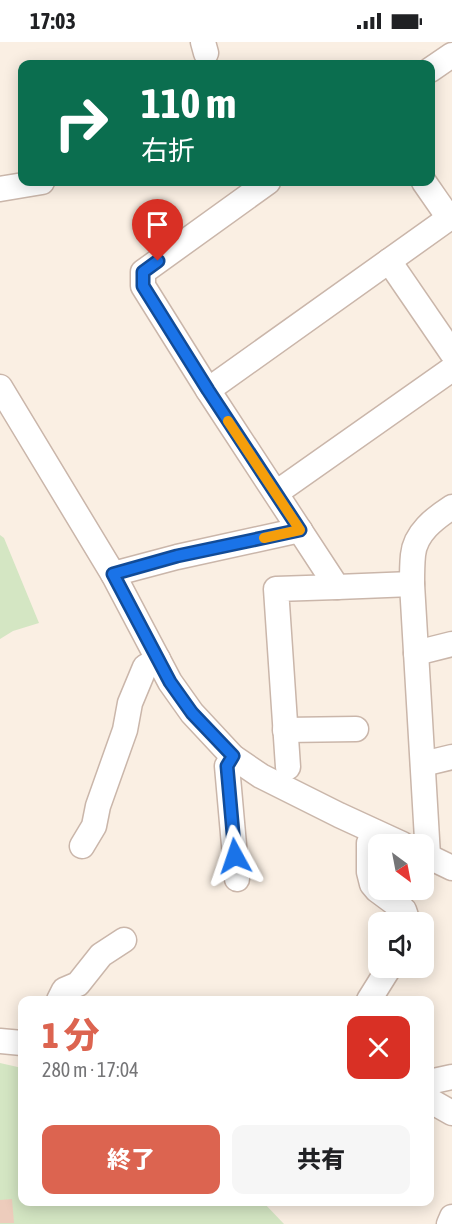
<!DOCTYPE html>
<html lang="ja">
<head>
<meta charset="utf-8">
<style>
	body { margin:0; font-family:"Asap Condensed","Noto Sans JP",sans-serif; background:#f6f6f6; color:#202124; height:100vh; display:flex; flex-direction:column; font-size:22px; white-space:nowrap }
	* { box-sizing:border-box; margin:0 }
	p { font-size:20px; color:#757577 }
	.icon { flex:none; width:33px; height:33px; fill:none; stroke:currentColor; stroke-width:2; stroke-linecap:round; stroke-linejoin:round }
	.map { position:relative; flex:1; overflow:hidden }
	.drawer { position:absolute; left:18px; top:954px; width:416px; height:210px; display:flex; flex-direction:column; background:#fff; border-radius:12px; box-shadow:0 3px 15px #0003 }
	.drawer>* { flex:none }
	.banner { position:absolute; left:18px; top:18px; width:417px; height:126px; border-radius:12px; box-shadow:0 3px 15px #0003; background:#0b6e4f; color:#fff; overflow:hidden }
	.needle { width:39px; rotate:148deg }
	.controls { position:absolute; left:368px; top:792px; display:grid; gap:12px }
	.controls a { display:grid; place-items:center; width:66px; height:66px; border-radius:12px; background:#fff; box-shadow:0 3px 15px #0003; font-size:30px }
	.pin { position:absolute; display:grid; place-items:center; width:51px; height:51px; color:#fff; margin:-62px -26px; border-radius:50% 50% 50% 0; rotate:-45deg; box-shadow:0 0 6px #0007 }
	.pin .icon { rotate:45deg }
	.me { position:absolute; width:66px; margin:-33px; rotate:355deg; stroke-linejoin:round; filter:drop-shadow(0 0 4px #0008) }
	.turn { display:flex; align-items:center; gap:21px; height:126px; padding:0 24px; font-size:27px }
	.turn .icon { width:78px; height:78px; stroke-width:2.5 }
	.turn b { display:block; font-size:42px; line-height:51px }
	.round { display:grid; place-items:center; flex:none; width:63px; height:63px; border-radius:12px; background:#f6f6f6 }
	.overview { display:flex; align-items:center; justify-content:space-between; height:102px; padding:0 24px }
	h1 { font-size:36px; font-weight:800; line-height:45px; color:#dc6450 }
	.cta { display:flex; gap:12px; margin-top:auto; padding:12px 24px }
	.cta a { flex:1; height:69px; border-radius:12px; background:#dc6450; color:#fff; font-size:24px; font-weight:800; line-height:69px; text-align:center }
	.cta a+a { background:#f6f6f6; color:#202124 }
	.status { display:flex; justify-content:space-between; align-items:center; height:42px; padding:0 30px; background:#fff; direction:ltr }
	.status svg { height:16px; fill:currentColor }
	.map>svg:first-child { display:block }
	.green { fill:#d4e6c3 }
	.building { fill:#edccbc }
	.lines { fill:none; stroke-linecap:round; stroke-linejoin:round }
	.minor-casing { stroke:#cab6aa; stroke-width:27 }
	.minor { stroke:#fff; stroke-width:24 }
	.route-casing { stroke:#114b97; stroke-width:15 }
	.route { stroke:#1a73e8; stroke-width:10 }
	.slow { stroke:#f59e0b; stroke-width:10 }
</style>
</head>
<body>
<div class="status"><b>17:03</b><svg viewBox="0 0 49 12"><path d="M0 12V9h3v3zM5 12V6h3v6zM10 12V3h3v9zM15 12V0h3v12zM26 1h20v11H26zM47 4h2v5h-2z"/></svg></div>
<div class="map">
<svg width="452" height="1182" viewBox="0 0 452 1182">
	<rect width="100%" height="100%" fill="#faefe3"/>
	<g class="green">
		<polygon points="0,493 4,496 39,581 13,589 0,597"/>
		<polygon points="0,1021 22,1026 22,1160 263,1160 284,1182 0,1182"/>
	</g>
	<polygon class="building" points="12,1157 14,1181 0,1181 0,1158"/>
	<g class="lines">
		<g class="minor-casing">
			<g id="minor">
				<polyline points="203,0 206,11"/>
				<polyline points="430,28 452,13"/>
				<polyline points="268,140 143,230 143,244 208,348 337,545 412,542"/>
				<polyline points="424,140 449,176"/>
				<polyline points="0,147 42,140"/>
				<polyline points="389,219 452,311"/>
				<polyline points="0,345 113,532 170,640 192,671 233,715 261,734 339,773 402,802"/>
				<polyline points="208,348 452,174"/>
				<polyline points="276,451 452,327"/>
				<polyline points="113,532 177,515 300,488"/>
				<polyline points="416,611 452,602"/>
				<polyline points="285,688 356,687"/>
				<polyline points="233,715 227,724 237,837"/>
				<polyline points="423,722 452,715"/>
				<polyline points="288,725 276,547 337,545"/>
				<polyline points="375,790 369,801 369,830 372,842 377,848 404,868 408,880"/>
				<polyline points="82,804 94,784 98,764 125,688 130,661 145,625 158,617"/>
				<polyline points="423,812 452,826"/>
				<path d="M 428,814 L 412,542 C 412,533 412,523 413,513 C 415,491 435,476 452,465"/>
				<polyline points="59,958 64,948 78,942 101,913 124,898"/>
				<polyline points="369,958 389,926"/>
				<polyline points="0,999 22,1001"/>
				<polyline points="429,1040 452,1035"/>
				<polyline points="429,1058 452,1071"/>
				<polyline points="449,1182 452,1175"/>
			</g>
		</g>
		<use href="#minor" class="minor"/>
	</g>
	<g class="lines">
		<g class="route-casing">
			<polyline id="route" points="158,219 143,230 143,244 208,348 300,488 177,514 113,532 170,640 192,671 233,714 227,724 235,814"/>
		</g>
		<use href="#route" class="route"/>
		<polyline class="slow" points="228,379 300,488 264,496"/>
	</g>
</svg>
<div class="controls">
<a><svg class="needle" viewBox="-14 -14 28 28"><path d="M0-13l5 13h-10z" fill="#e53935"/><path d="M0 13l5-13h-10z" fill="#757577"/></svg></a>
<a><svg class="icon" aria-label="sound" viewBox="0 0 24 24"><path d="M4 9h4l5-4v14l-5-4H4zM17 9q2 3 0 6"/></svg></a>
</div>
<div class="pin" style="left:158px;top:219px;background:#d93025"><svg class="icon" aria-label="arrive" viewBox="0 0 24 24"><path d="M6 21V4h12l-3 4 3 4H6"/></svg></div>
<svg class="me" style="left:235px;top:814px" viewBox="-20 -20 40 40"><path d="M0-17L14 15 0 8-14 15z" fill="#1a73e8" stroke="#fff" stroke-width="4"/></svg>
<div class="banner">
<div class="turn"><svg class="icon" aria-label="right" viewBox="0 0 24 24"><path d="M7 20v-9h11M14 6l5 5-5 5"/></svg><div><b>110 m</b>右折</div></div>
</div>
<section class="drawer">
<div class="overview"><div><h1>1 分</h1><p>280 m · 17:04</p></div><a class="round" style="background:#d93025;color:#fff"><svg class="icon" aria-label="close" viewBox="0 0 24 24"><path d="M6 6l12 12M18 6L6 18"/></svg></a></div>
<div class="cta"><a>終了</a><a>共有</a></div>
</section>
</div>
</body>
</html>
